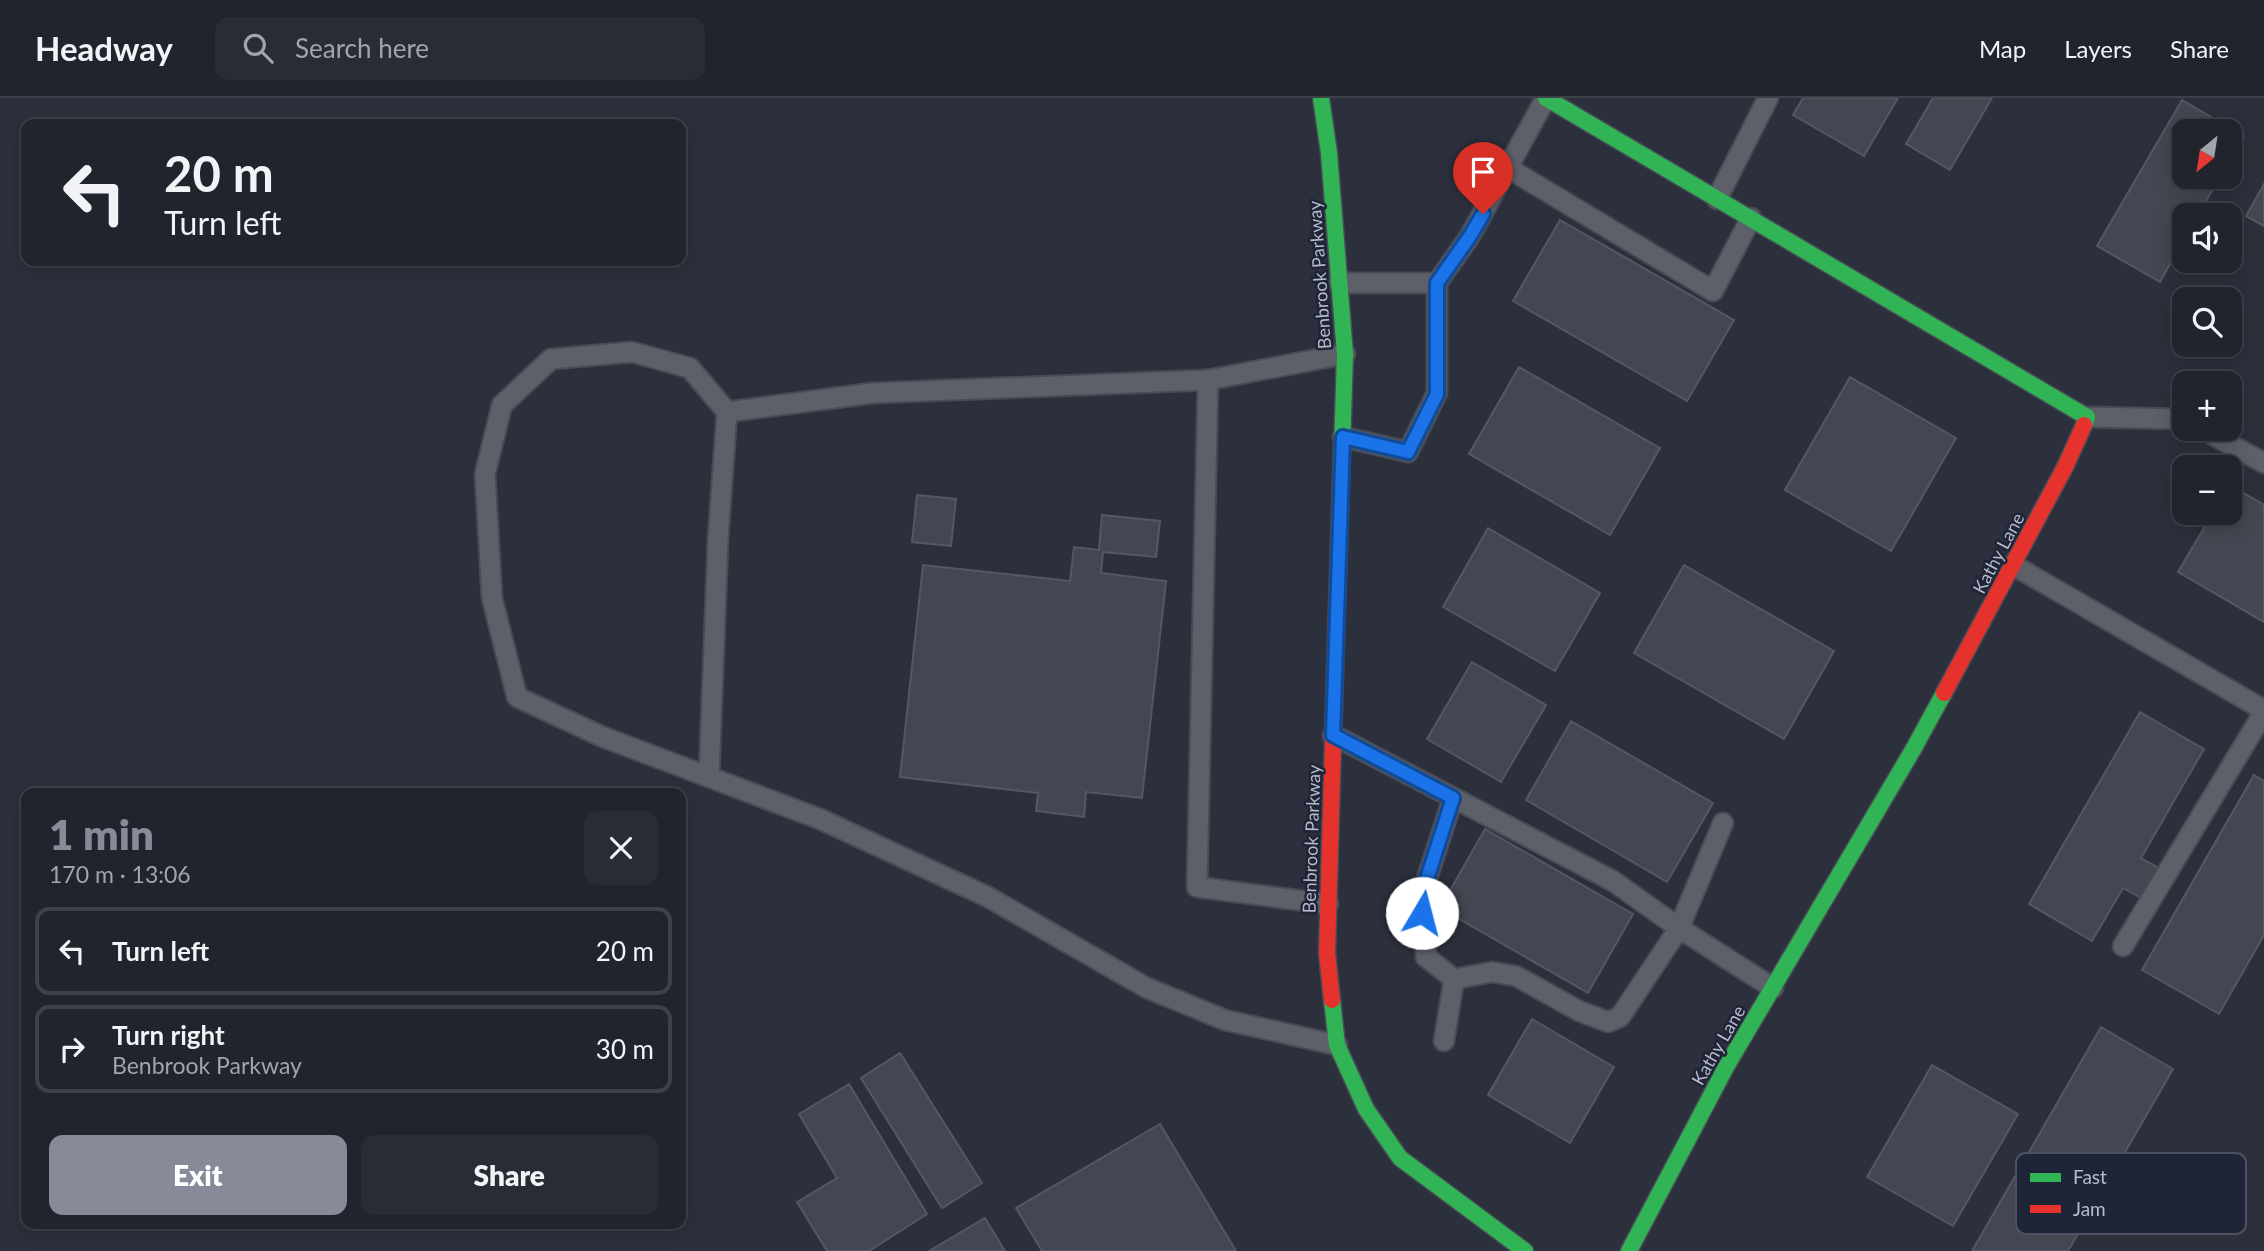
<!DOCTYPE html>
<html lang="en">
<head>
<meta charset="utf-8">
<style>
	body { margin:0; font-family:Lato,sans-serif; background:#292c35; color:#f1f3f6; height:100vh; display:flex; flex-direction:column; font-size:26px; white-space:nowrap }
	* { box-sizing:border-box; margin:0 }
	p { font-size:23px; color:#a2a4aa }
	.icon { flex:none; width:38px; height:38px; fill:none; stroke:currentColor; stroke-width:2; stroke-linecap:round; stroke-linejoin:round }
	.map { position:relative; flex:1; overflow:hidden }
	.panel { position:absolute; left:21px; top:690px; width:665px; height:441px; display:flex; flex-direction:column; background:#21242d; border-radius:14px; box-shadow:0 4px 18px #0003,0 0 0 2px #3e4149 }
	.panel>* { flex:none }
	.banner { position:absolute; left:21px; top:21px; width:665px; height:147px; border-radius:14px; box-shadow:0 4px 18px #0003,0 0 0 2px #3e4149; background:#21242d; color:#f1f3f6; overflow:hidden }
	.needle { width:46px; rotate:210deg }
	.fabs { position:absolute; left:2172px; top:21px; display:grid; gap:14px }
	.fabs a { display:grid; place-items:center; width:70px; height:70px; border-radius:14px; background:#21242d; box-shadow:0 4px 18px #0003,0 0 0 2px #3e4149; font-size:35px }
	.pin { position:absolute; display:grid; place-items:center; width:60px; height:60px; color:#fff; margin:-72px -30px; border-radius:50% 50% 50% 0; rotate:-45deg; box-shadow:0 0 7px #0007 }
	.pin .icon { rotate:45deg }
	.me { position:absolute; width:77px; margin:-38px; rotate:8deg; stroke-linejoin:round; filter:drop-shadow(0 0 5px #0008) }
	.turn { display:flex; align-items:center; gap:24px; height:147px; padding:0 28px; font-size:32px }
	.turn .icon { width:91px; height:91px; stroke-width:2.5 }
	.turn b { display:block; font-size:49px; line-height:60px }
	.round { display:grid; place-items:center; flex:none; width:74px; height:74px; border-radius:14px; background:#292c35 }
	.summary { display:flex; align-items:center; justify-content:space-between; height:119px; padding:0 28px }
	h1 { font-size:42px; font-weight:800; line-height:52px; color:#868a99 }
	.action { display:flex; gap:14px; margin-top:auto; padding:14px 28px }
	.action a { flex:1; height:80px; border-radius:14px; background:#868a99; color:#fff; font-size:28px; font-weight:800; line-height:80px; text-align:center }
	.action a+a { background:#292c35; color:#f1f3f6 }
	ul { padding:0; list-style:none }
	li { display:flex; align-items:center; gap:21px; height:88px; margin:0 14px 10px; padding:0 14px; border:4px solid #3e4149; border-radius:14px }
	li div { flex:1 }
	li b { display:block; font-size:26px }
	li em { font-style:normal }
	header { display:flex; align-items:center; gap:42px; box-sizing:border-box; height:98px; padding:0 35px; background:#21242d; border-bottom:2px solid #3e4149 }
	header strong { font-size:33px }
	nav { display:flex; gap:38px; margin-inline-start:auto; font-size:24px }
	.search { width:490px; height:63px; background:#292c35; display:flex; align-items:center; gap:18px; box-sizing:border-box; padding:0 24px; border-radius:14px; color:#a2a4aa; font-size:26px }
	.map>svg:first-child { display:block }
	.building { fill:#444751; stroke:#545863; stroke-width:2 }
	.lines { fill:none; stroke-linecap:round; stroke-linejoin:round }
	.lane-casing { stroke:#484b54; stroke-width:23 }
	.fast-casing { stroke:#484b54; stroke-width:19 }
	.jam-casing { stroke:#484b54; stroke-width:19 }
	.lane { stroke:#5d6069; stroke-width:19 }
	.fast { stroke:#30b455; stroke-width:16 }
	.jam { stroke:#e5322d; stroke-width:16 }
	.route-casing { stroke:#114b97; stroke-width:18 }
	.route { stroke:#1a73e8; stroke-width:12 }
	.labels { text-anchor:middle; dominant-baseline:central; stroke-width:5; stroke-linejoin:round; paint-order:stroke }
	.street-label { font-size:18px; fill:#b7bbcb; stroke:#1f2437 }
	.key { fill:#1f2437; stroke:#4d5163; stroke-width:2 }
	.key-label { font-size:19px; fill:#b7bbcb }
</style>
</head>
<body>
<header>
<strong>Headway</strong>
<div class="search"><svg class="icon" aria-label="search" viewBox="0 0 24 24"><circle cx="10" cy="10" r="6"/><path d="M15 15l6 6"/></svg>Search here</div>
<nav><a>Map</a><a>Layers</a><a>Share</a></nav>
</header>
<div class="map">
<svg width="2264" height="1153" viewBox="0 0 2264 1153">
	<rect width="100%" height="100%" fill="#2c303c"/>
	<g class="building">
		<polygon points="1803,0 1898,0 1864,58 1793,17"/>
		<polygon points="1933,0 1992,0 1950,72 1906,46"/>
		<polygon points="2182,2 2244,38 2230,63 2230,33 2184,33 2184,79 2220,79 2198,117 2184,117 2184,141 2160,184 2097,148"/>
		<polygon points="2264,86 2264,128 2246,118"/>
		<polygon points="1560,122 1734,222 1687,303 1513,203"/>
		<polygon points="1519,269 1660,350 1610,437 1469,356"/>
		<polygon points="1850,279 1956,340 1891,453 1785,392"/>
		<polygon points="2230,387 2264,407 2264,524 2178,474 2213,415 2230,415"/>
		<polygon points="917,397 956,401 951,448 912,444"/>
		<polygon points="1102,417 1160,423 1156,459 1103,454 1101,475 1166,483 1142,700 1086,694 1084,719 1036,713 1038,695 900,679 923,467 1070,483 1074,449 1099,452"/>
		<polygon points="1488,430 1600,495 1555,573 1443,509"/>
		<polygon points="1684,467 1834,553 1784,641 1634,555"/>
		<polygon points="1472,564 1546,607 1501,684 1427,641"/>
		<polygon points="2140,614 2204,651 2141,760 2159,770 2141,800 2123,790 2092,843 2029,806"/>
		<polygon points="1571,623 1713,705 1667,784 1526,702"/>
		<polygon points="2254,677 2264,683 2264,837 2219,916 2142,872"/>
		<polygon points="1485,731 1633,816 1588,895 1440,810"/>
		<polygon points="1532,921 1614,969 1570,1045 1488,997"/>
		<polygon points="2101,929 2173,971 2068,1153 1972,1153"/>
		<polygon points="900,955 982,1085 942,1110 861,980"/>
		<polygon points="1932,967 2018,1016 1953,1128 1867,1079"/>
		<polygon points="849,986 927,1116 869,1153 827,1153 797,1104 837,1080 799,1016"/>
		<polygon points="1160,1026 1236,1153 1042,1153 1016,1110"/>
		<polygon points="985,1120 1005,1153 929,1153"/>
	</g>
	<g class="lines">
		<g class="lane-casing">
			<g id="lane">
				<polyline points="1508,70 1713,193 1751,120"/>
				<polyline points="1717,101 1768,0"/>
				<polyline points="1339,185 1437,185 1470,138 1546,0"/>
				<polyline points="1208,282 1345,256"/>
				<polyline points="2087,319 2184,321"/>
				<polyline points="2202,331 2264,365"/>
				<polyline points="1343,339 1408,354 1437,295 1437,185"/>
				<polyline points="2013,467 2264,612"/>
				<polyline points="1333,637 1613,783 1679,830 1773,890"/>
				<polyline points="709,679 718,441 727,314"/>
				<polyline points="1453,700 1423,793 1426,859 1454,881"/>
				<polyline points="1328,806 1197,789 1208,282 873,295 727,314 690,270 632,254 551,261 502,307 485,376 492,500 517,599 603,639 820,721 988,799 1147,890 1225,922 1337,947"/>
				<polyline points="2123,848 2264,614"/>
				<polyline points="1444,943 1454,881 1492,874 1516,878 1579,913 1608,924 1620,919 1679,830 1723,725"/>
			</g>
		</g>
		<g class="fast-casing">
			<g id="fast">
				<polyline points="1321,0 1329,55 1345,256 1335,573"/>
				<polyline points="1546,0 2087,319 2084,327"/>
				<polyline points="1332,902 1337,947 1366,1011 1400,1060 1525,1153"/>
				<polyline points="1629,1153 1726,969 1914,650 1944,595"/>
			</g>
		</g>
		<g class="jam-casing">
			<g id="jam">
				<polyline points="1944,595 2065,369 2084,327"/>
				<polyline points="1332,902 1327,855 1335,573"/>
			</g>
		</g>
		<use href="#lane" class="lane"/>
		<use href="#fast" class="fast"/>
		<use href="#jam" class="jam"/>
	</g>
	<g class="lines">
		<g class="route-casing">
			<polyline id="route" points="1422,815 1423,793 1453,700 1333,637 1343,339 1408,354 1437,296 1437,185 1470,138 1483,116"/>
		</g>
		<use href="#route" class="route"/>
	</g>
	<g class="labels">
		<g class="street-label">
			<text transform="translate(1319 177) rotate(-94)">Benbrook Parkway</text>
			<text transform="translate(1998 455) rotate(-62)">Kathy Lane</text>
			<text transform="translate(1311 741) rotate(-88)">Benbrook Parkway</text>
			<text transform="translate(1718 947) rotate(-60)">Kathy Lane</text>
		</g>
	</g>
	<rect x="2016" y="1055" width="230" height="81" rx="10" class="key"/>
	<rect x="2030" y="1075" width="31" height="9" fill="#30b455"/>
	<rect x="2030" y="1107" width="31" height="8" fill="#e5322d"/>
	<g class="key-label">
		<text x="2073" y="1086">Fast</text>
		<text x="2073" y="1118">Jam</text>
	</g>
</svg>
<div class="fabs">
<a><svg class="needle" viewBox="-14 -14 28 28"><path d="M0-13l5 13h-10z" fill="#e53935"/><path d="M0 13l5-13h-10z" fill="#a2a4aa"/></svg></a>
<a><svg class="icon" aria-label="sound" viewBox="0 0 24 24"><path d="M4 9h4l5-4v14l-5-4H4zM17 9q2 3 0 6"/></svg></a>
<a><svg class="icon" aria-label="search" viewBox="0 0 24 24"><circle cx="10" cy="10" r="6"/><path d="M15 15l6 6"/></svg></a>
<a>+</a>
<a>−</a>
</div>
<div class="pin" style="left:1483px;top:116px;background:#d93025"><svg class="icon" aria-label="arrive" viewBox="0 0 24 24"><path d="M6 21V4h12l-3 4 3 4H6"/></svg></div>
<svg class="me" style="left:1422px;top:815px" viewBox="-20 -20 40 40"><circle r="19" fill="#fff"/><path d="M0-13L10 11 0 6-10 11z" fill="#1a73e8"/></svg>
<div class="banner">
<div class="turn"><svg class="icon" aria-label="left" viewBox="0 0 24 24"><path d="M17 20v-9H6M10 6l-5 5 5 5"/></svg><div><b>20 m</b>Turn left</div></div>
</div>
<section class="panel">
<div class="summary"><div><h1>1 min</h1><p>170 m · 13:06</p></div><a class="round"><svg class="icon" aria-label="close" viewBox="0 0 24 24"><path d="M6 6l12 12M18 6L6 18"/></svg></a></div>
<ul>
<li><svg class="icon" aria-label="left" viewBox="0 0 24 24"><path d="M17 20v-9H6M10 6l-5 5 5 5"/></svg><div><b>Turn left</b></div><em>20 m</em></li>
<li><svg class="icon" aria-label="right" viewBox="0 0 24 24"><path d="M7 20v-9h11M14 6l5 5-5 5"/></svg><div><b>Turn right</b><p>Benbrook Parkway</p></div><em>30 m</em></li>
</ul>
<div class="action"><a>Exit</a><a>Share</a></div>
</section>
</div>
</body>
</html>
